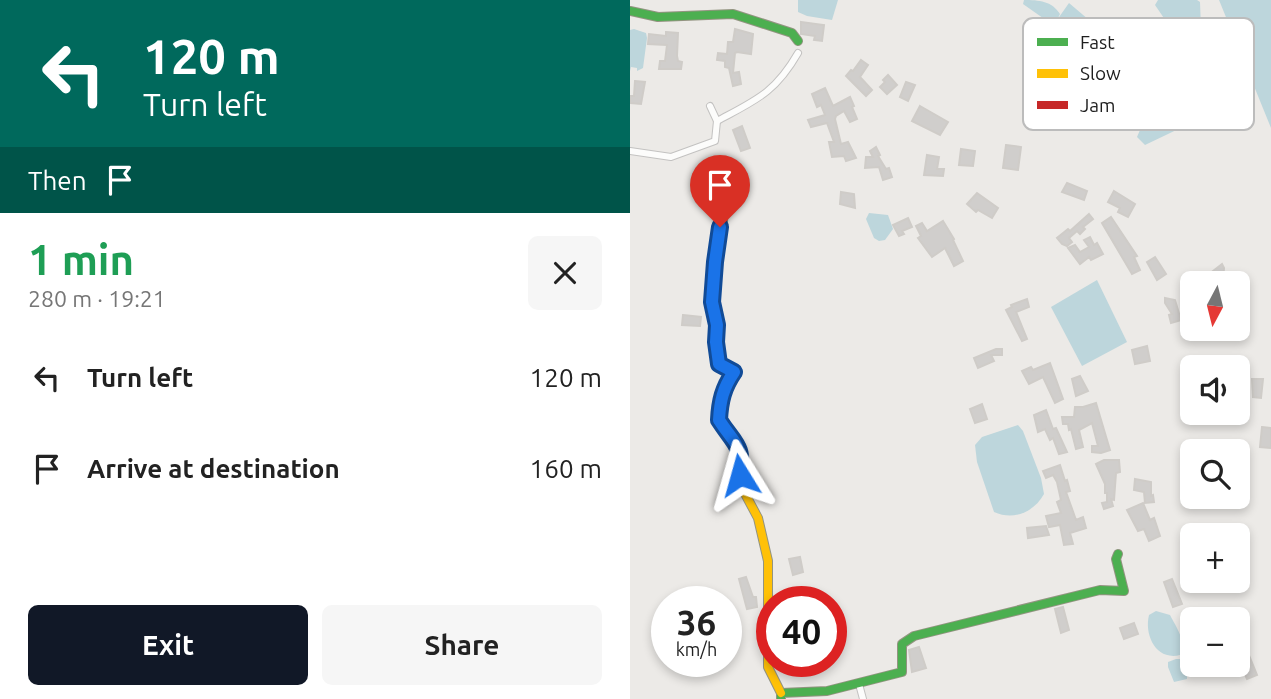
<!DOCTYPE html>
<html lang="en">
<head>
<meta charset="utf-8">
<style>
	body { margin:0; font-family:Ubuntu,sans-serif; background:#f6f6f6; color:#222; height:100vh; display:flex; flex-direction:column; font-size:26px; white-space:nowrap }
	* { box-sizing:border-box; margin:0 }
	p { font-size:23px; color:#767676 }
	.icon { flex:none; width:38px; height:38px; fill:none; stroke:currentColor; stroke-width:2; stroke-linecap:round; stroke-linejoin:round }
	.map { position:relative; flex:1; overflow:hidden }
	.panel { display:flex; flex-direction:column; background:#fff; width:630px }
	.panel>* { flex:none }
	.top-card { background:#00695c; color:#fff; overflow:hidden }
	.needle { width:46px; rotate:187deg }
	.tools { position:absolute; left:550px; top:271px; display:grid; gap:14px }
	.tools a { display:grid; place-items:center; width:70px; height:70px; border-radius:10px; background:#fff; box-shadow:0 4px 10px #0003; font-size:35px }
	.speed { position:absolute; left:21px; top:586px; display:flex; gap:14px; font-size:35px; font-weight:700; text-align:center }
	.speed>* { display:grid; place-content:center; width:91px; height:91px; border-radius:50%; background:#fff; box-shadow:0 4px 10px #0003; line-height:1 }
	.speed small { font-size:18px; font-weight:400 }
	.speed .limit { border:10px solid #d22; background:#fff; color:#111 }
	.pin { position:absolute; display:grid; place-items:center; width:60px; height:60px; color:#fff; margin:-72px -30px; border-radius:50% 50% 50% 0; rotate:-45deg; box-shadow:0 0 7px #0007 }
	.pin .icon { rotate:45deg }
	.me { position:absolute; width:77px; margin:-38px; rotate:352deg; stroke-linejoin:round; filter:drop-shadow(0 0 5px #0008) }
	.turn { display:flex; align-items:center; gap:24px; height:147px; padding:0 28px; font-size:32px }
	.turn .icon { width:91px; height:91px; stroke-width:2.5 }
	.turn b { display:block; font-size:49px; line-height:60px }
	.then { display:flex; align-items:center; height:66px; padding:0 28px; background:#0003; gap:14px; font-size:26px }
	.round { display:grid; place-items:center; flex:none; width:74px; height:74px; border-radius:10px; background:#f6f6f6 }
	.overview { display:flex; align-items:center; justify-content:space-between; height:119px; padding:0 28px }
	h1 { font-size:42px; font-weight:700; line-height:52px; color:#1e9e55 }
	.button { display:flex; gap:14px; margin-top:auto; padding:14px 28px }
	.button a { flex:1; height:80px; border-radius:10px; background:#111827; color:#fff; font-size:28px; font-weight:700; line-height:80px; text-align:center }
	.button a+a { background:#f6f6f6; color:#222 }
	ul { padding:0; list-style:none }
	li { display:flex; align-items:center; gap:21px; height:91px; padding:0 28px }
	li div { flex:1 }
	li b { display:block; font-size:26px }
	li em { font-style:normal }
	main { display:flex; flex:1; min-height:0 }
	.map>svg:first-child { display:block }
	.water { fill:#bdd6dc }
	.building { fill:#d0cecc; stroke:#cfccc8; stroke-width:2 }
	.lines { fill:none; stroke-linecap:round; stroke-linejoin:round }
	.street-casing { stroke:#c3c2c1; stroke-width:8 }
	.fast-casing { stroke:#939481; stroke-width:10 }
	.slow-casing { stroke:#939481; stroke-width:10 }
	.jam-casing { stroke:#939481; stroke-width:10 }
	.street { stroke:#fcfcfb; stroke-width:6 }
	.fast { stroke:#4caf50; stroke-width:8 }
	.slow { stroke:#ffc107; stroke-width:8 }
	.jam { stroke:#c62828; stroke-width:8 }
	.route-casing { stroke:#114b97; stroke-width:18 }
	.route { stroke:#1a73e8; stroke-width:12 }
	.key { fill:#fff; stroke:#bcbcbc; stroke-width:2 }
	.key-label { font-size:19px; fill:#1e1e1e }
</style>
</head>
<body>
<main>
<section class="panel">
<div class="top-card">
<div class="turn"><svg class="icon" aria-label="left" viewBox="0 0 24 24"><path d="M17 20v-9H6M10 6l-5 5 5 5"/></svg><div><b>120 m</b>Turn left</div></div>
<div class="then">Then<svg class="icon" aria-label="arrive" viewBox="0 0 24 24"><path d="M6 21V4h12l-3 4 3 4H6"/></svg></div>
</div>
<div class="overview"><div><h1>1 min</h1><p>280 m · 19:21</p></div><a class="round"><svg class="icon" aria-label="close" viewBox="0 0 24 24"><path d="M6 6l12 12M18 6L6 18"/></svg></a></div>
<ul>
<li><svg class="icon" aria-label="left" viewBox="0 0 24 24"><path d="M17 20v-9H6M10 6l-5 5 5 5"/></svg><div><b>Turn left</b></div><em>120 m</em></li>
<li><svg class="icon" aria-label="arrive" viewBox="0 0 24 24"><path d="M6 21V4h12l-3 4 3 4H6"/></svg><div><b>Arrive at destination</b></div><em>160 m</em></li>
</ul>
<div class="button"><a>Exit</a><a>Share</a></div>
</section>
<div class="map">
<svg width="641" height="699" viewBox="0 0 641 699">
	<rect width="100%" height="100%" fill="#eceae7"/>
	<g class="water">
		<polygon points="168,0 208,0 202,20 177,16 168,12"/>
		<path d="M 394,0 C 409,0 422,1 430,14 L 427,20 L 439,3 L 459,20 L 445,38 L 442,39 L 425,26 L 426,21 L 420,23 L 393,4 Z"/>
		<path d="M 528,0 L 567,0 L 570,2 L 571,29 C 582,39 584,38 584,55 L 589,57 L 588,62 C 603,73 597,92 597,109 L 579,122 L 561,123 L 515,145 L 507,137 L 510,130 L 521,120 L 529,129 L 532,129 L 563,109 L 556,102 L 554,94 L 549,96 L 552,89 L 547,79 L 548,74 L 543,70 L 542,66 L 555,75 L 555,79 L 560,82 L 559,89 L 563,90 L 566,99 L 582,101 L 585,98 L 561,60 L 557,59 L 554,50 L 565,45 L 557,47 L 553,46 L 525,5 Z"/>
		<polygon points="589,0 641,0 641,128"/>
		<polygon points="4,29 16,33 17,38 13,68 7,71 7,68 1,67 0,71 0,30"/>
		<polygon points="239,213 258,215 263,229 255,240 249,241 244,238 236,219"/>
		<polygon points="467,280 497,342 452,366 421,307"/>
		<path d="M 388,425 L 393,431 L 411,478 L 414,494 C 404,512 384,521 364,512 L 347,462 L 345,445 L 352,437 Z"/>
		<path d="M 526,611 L 540,615 C 546,627 557,641 550,655 C 526,661 514,635 519,615 Z"/>
		<polygon points="546,659 552,659 557,664 557,679 544,682 538,667 538,662"/>
	</g>
	<g class="building">
		<polygon points="171,22 194,25 192,41 184,40 185,36 171,34"/>
		<polygon points="105,29 123,34 121,54 107,52 105,53 103,73 109,72 111,84 103,86 99,68 95,67 95,61 87,60 88,53 97,54 98,42 103,42"/>
		<polygon points="36,32 48,33 47,56 48,61 52,62 51,69 29,69 30,61 35,61 37,45 18,44 19,34 36,36"/>
		<polygon points="231,60 238,65 230,77 242,90 236,96 216,76 221,70 223,71"/>
		<polygon points="258,75 267,85 257,94 250,87 255,82 253,80"/>
		<polygon points="5,81 15,82 11,104 0,103 0,96 4,96"/>
		<polygon points="276,82 285,85 278,101 270,97"/>
		<polygon points="195,88 203,106 220,97 224,106 222,107 227,119 220,122 214,111 206,116 205,119 211,144 218,142 226,158 216,161 214,156 202,157 199,142 204,142 197,123 181,127 178,120 195,115 191,105 187,107 182,94"/>
		<polygon points="290,106 318,122 310,135 282,121"/>
		<polygon points="112,126 120,148 111,151 103,130"/>
		<polygon points="376,145 391,147 388,170 373,168"/>
		<polygon points="246,147 250,155 248,156 256,169 259,168 262,177 253,180 249,167 235,168 236,157 243,157 240,151"/>
		<polygon points="331,149 345,151 343,166 329,165"/>
		<polygon points="297,155 309,157 307,169 314,169 313,176 294,175"/>
		<polygon points="437,183 457,191 454,200 432,192"/>
		<polygon points="484,191 505,204 498,217 488,212 490,208 478,202"/>
		<polygon points="211,192 224,194 225,208 210,204"/>
		<polygon points="347,193 368,208 362,218 348,210 346,212 337,204"/>
		<polygon points="459,214 463,219 453,227 455,229 450,234 447,231 439,238 442,242 437,246 432,244 427,238 438,229 440,231"/>
		<polygon points="481,217 507,256 504,257 510,270 502,274 472,223"/>
		<polygon points="278,218 282,227 272,231 274,234 269,236 263,225"/>
		<polygon points="313,221 324,239 323,240 333,261 324,266 315,248 302,257 288,238 291,236 286,226 292,223 297,231"/>
		<polygon points="460,237 464,245 467,243 473,254 461,260 459,257 450,264 438,248 445,245 450,252 459,247 454,240"/>
		<polygon points="525,257 536,274 527,280 517,262"/>
		<polygon points="592,264 594,268 593,282 582,281 578,275"/>
		<polygon points="535,298 545,300 551,320 541,323 539,315 542,314 535,303"/>
		<polygon points="397,299 399,307 386,312 397,339 392,341 376,310 382,307 381,305"/>
		<polygon points="53,315 71,317 70,326 52,325"/>
		<polygon points="517,346 520,361 505,364 502,350"/>
		<polygon points="366,349 372,349 372,355 361,355 364,361 348,368 344,358"/>
		<polygon points="420,363 433,399 425,403 413,377 399,384 392,371 401,367 403,370"/>
		<polygon points="450,376 458,391 446,396 442,379"/>
		<polygon points="622,379 633,379 631,398 623,397"/>
		<polygon points="466,403 480,450 471,453 462,452 462,446 468,446 462,423 449,430 453,447 446,449 441,429 439,430 438,424 433,424 432,417 444,417 445,407 453,407"/>
		<polygon points="352,404 357,419 345,423 340,409"/>
		<polygon points="416,410 423,429 426,428 437,452 429,454 423,438 420,440 415,429 408,432 404,415"/>
		<polygon points="632,427 641,428 641,448 630,447"/>
		<polygon points="474,460 489,460 490,472 486,473 484,500 481,499 483,506 474,509 472,503 477,502 477,493 475,493 475,484 466,464"/>
		<polygon points="430,465 435,481 437,480 440,491 436,492 446,520 453,517 456,528 440,533 443,544 434,545 430,525 419,527 416,516 431,513 427,502 431,500 427,482 423,475 416,478 413,471"/>
		<polygon points="505,479 521,482 521,496 523,495 524,502 515,503 514,492 504,490"/>
		<polygon points="513,503 520,520 524,518 530,536 519,541 514,529 508,531 497,510"/>
		<polygon points="416,526 419,535 398,538 397,528"/>
		<polygon points="170,557 173,572 163,575 159,559"/>
		<polygon points="116,577 123,597 126,597 127,607 117,609 109,579"/>
		<polygon points="542,579 552,604 543,607 534,582"/>
		<polygon points="433,607 439,630 431,633 425,609"/>
		<polygon points="504,623 508,634 494,639 490,628"/>
		<polygon points="289,647 296,668 282,672 279,650"/>
		<polygon points="618,653 627,675 617,679 613,670 618,668 612,656"/>
	</g>
	<g class="lines">
		<g class="street-casing">
			<g id="street">
				<path d="M 87,121 C 126,100 145,93 168,53"/>
				<polyline points="0,151 41,157 85,141 87,121 80,106"/>
				<polyline points="229,684 233,699"/>
			</g>
		</g>
		<g class="fast-casing">
			<g id="fast">
				<polyline points="0,11 28,17 103,14 162,33 168,41"/>
				<polyline points="151,699 151,693 197,691 272,672 272,644 284,636 470,590 494,591 486,559 488,554"/>
			</g>
		</g>
		<g class="slow-casing">
			<polyline id="slow" points="92,399 89,420 112,454 110,475 112,488 128,518 138,561 138,667 151,693"/>
		</g>
		<g class="jam-casing">
			<polyline id="jam" points="85,176 95,177 93,222 88,231 82,302 87,325 86,342 89,364 104,372 92,399"/>
		</g>
		<use href="#street" class="street"/>
		<use href="#fast" class="fast"/>
		<use href="#slow" class="slow"/>
		<use href="#jam" class="jam"/>
	</g>
	<g class="lines">
		<g class="route-casing">
			<path id="route" d="M 90,227 L 85,262 L 82,302 L 87,325 L 86,342 L 89,364 L 104,372 C 93,388 90,401 89,420 C 105,445 113,444 110,475"/>
		</g>
		<use href="#route" class="route"/>
	</g>
	<rect x="393" y="18" width="231" height="112" rx="10" class="key"/>
	<rect x="407" y="38" width="31" height="8" fill="#4caf50"/>
	<rect x="407" y="69" width="31" height="9" fill="#ffc107"/>
	<rect x="407" y="101" width="31" height="8" fill="#c62828"/>
	<g class="key-label">
		<text x="450" y="49">Fast</text>
		<text x="450" y="80">Slow</text>
		<text x="450" y="112">Jam</text>
	</g>
</svg>
<div class="tools">
<a><svg class="needle" viewBox="-14 -14 28 28"><path d="M0-13l5 13h-10z" fill="#e53935"/><path d="M0 13l5-13h-10z" fill="#767676"/></svg></a>
<a><svg class="icon" aria-label="sound" viewBox="0 0 24 24"><path d="M4 9h4l5-4v14l-5-4H4zM17 9q2 3 0 6"/></svg></a>
<a><svg class="icon" aria-label="search" viewBox="0 0 24 24"><circle cx="10" cy="10" r="6"/><path d="M15 15l6 6"/></svg></a>
<a>+</a>
<a>−</a>
</div>
<div class="speed"><div>36<small>km/h</small></div><div class="limit">40</div></div>
<div class="pin" style="left:90px;top:227px;background:#d93025"><svg class="icon" aria-label="arrive" viewBox="0 0 24 24"><path d="M6 21V4h12l-3 4 3 4H6"/></svg></div>
<svg class="me" style="left:110px;top:475px" viewBox="-20 -20 40 40"><path d="M0-17L14 15 0 8-14 15z" fill="#1a73e8" stroke="#fff" stroke-width="4"/></svg>
</div>
</main>
</body>
</html>
